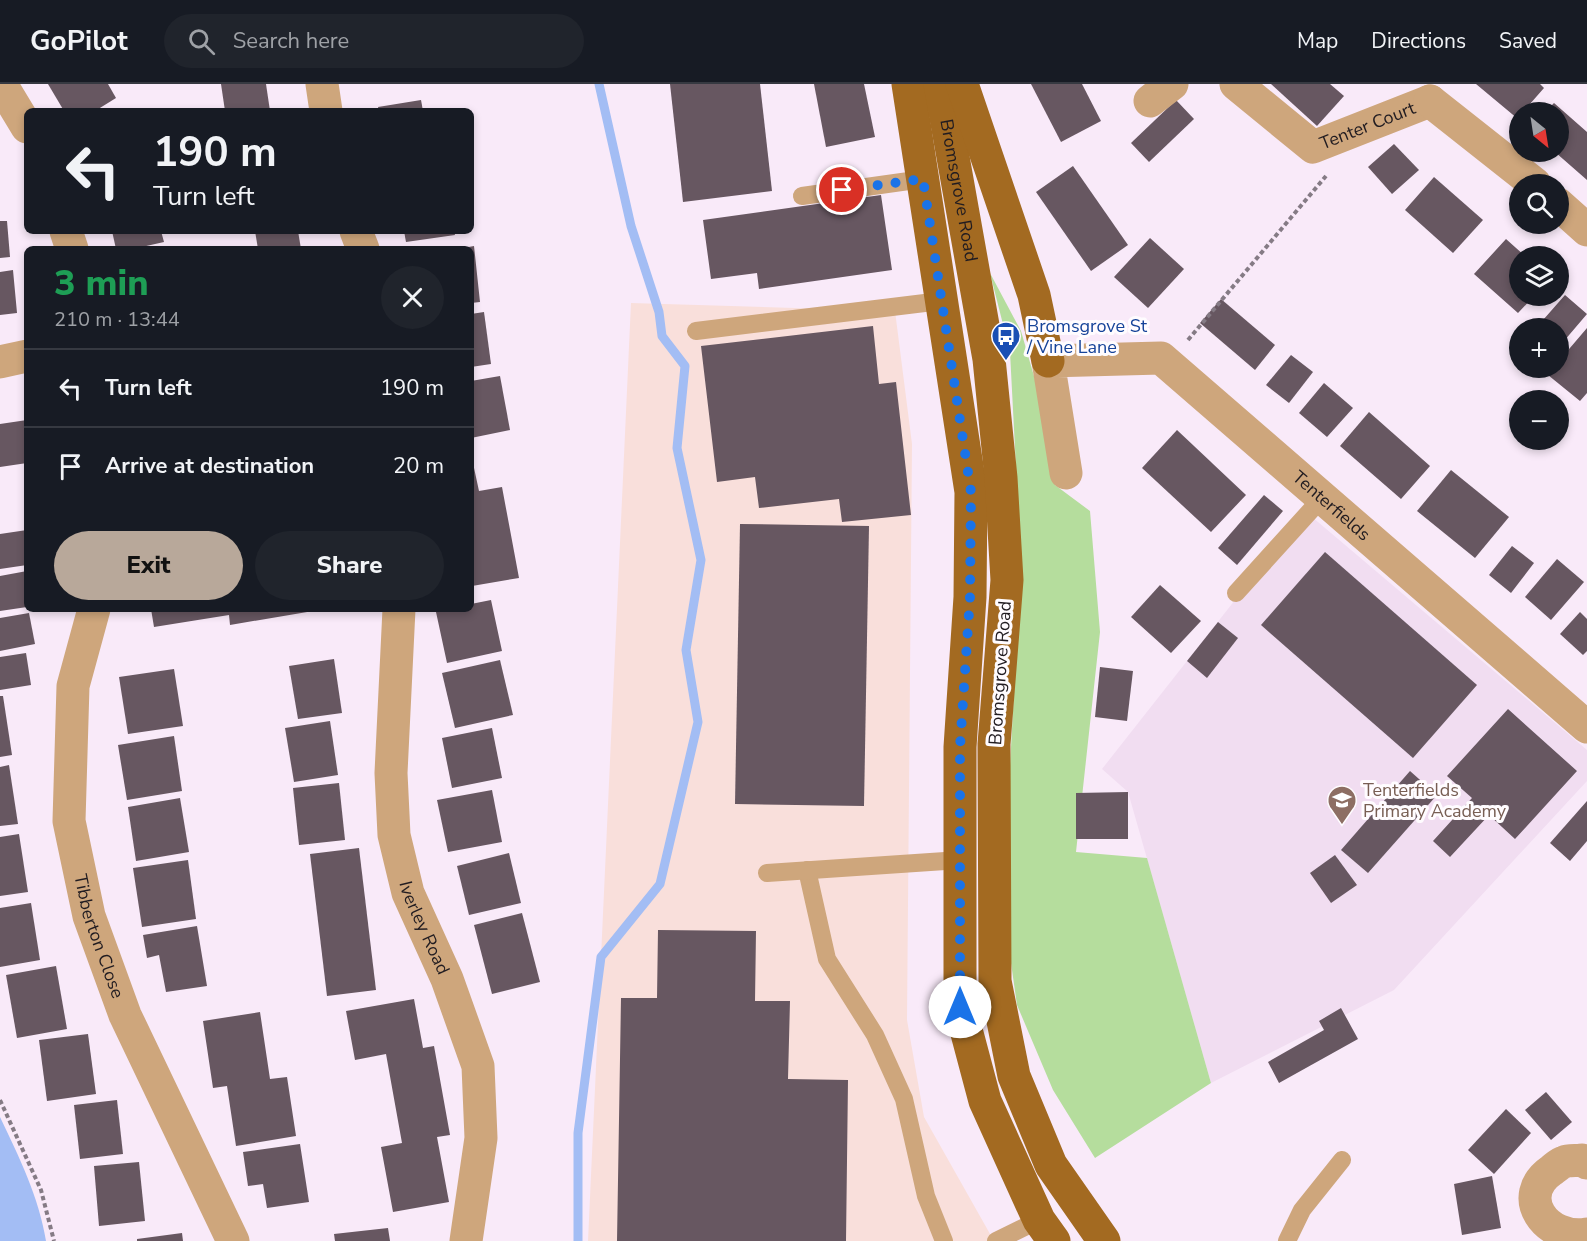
<!DOCTYPE html>
<html lang="en">
<head>
<meta charset="utf-8">
<style>
	body { margin:0; font-family:"Nunito Sans",sans-serif; background:#20242c; color:#f1f3f6; height:100vh; display:flex; flex-direction:column; font-size:22px; white-space:nowrap }
	* { box-sizing:border-box; margin:0 }
	p { font-size:20px; color:#9ea1a6 }
	.icon { flex:none; width:33px; height:33px; fill:none; stroke:currentColor; stroke-width:2; stroke-linecap:round; stroke-linejoin:round }
	.map { position:relative; flex:1; overflow:hidden }
	.details { position:absolute; left:24px; top:162px; width:450px; height:366px; display:flex; flex-direction:column; background:#171b24; border-radius:9px; box-shadow:0 3px 9px #0003 }
	.details>* { flex:none }
	.guide { position:absolute; left:24px; top:24px; width:450px; height:126px; border-radius:9px; box-shadow:0 3px 9px #0003; background:#171b24; color:#f1f3f6; overflow:hidden }
	.needle { width:39px; rotate:150deg }
	.tools { position:absolute; left:1509px; top:18px; display:grid; gap:12px }
	.tools a { display:grid; place-items:center; width:60px; height:60px; border-radius:50%; background:#171b24; box-shadow:0 3px 9px #0003; font-size:30px }
	.pin { position:absolute; display:grid; place-items:center; width:51px; height:51px; color:#fff; margin:-26px; border:3px solid #fff; border-radius:50%; box-shadow:0 2px 6px #0007 }
	.me { position:absolute; width:66px; margin:-33px; rotate:0deg; stroke-linejoin:round; filter:drop-shadow(0 0 4px #0008) }
	.turn { display:flex; align-items:center; gap:21px; height:126px; padding:0 30px; font-size:27px }
	.turn .icon { width:78px; height:78px; stroke-width:2.5 }
	.turn b { display:block; font-size:42px; line-height:51px }
	.round { display:grid; place-items:center; flex:none; width:63px; height:63px; border-radius:32px; background:#20242c }
	.head { display:flex; align-items:center; justify-content:space-between; height:102px; padding:0 30px }
	h1 { font-size:36px; font-weight:800; line-height:45px; color:#1e9e55 }
	.cta { display:flex; gap:12px; margin-top:auto; padding:12px 30px }
	.cta a { flex:1; height:69px; border-radius:36px; background:#b8a89a; color:#111; font-size:24px; font-weight:800; line-height:69px; text-align:center }
	.cta a+a { background:#20242c; color:#f1f3f6 }
	ul { padding:0; list-style:none }
	li { display:flex; align-items:center; gap:18px; height:78px; padding:0 30px; border-top:2px solid #363941 }
	li div { flex:1 }
	li b { display:block; font-size:22px }
	li em { font-style:normal }
	header { display:flex; align-items:center; gap:36px; box-sizing:border-box; height:84px; padding:0 30px; background:#171b24; border-bottom:2px solid #363941 }
	header strong { font-size:28px }
	nav { display:flex; gap:33px; margin-inline-start:auto; font-size:21px }
	.search { width:420px; height:54px; background:#20242c; display:flex; align-items:center; gap:15px; box-sizing:border-box; padding:0 21px; border-radius:33px; color:#9ea1a6; font-size:22px }
	.map>svg:first-child { display:block }
	.built { fill:#f1ddf1 }
	.industrial { fill:#f9dfdb }
	.green { fill:#b5dd9d }
	.water { fill:#a3bdf4 }
	.lines { fill:none; stroke-linecap:round; stroke-linejoin:round }
	.stream { stroke:#a3bdf4; stroke-width:9 }
	.building { fill:#675761 }
	.path { stroke:#857b85; stroke-width:4; stroke-dasharray:4.5 3; stroke-linecap:butt }
	.lane { stroke:#cea67c; stroke-width:18 }
	.street { stroke:#cea67c; stroke-width:33 }
	.primary { stroke:#a36a21; stroke-width:33 }
	.route { stroke:#1a73e8; stroke-width:10; stroke-dasharray:0 18 }
	.labels { text-anchor:middle; dominant-baseline:central; stroke-width:6; stroke-linejoin:round; paint-order:stroke }
	.street-label { font-size:18px; fill:#211c21; stroke:#fffcff }
	.transit-label { font-size:18px; fill:#164399; stroke:#fffcff; text-anchor:start }
	.education-label { font-size:18px; fill:#785e54; stroke:#fffcff; text-anchor:start }
</style>
</head>
<body>
<header>
<strong>GoPilot</strong>
<div class="search"><svg class="icon" aria-label="search" viewBox="0 0 24 24"><circle cx="10" cy="10" r="6"/><path d="M15 15l6 6"/></svg>Search here</div>
<nav><a>Map</a><a>Directions</a><a>Saved</a></nav>
</header>
<div class="map">
<svg width="1587" height="1157" viewBox="0 0 1587 1157">
	<rect width="100%" height="100%" fill="#f9eaf9"/>
	<polygon class="built" points="1305,427 1587,666 1587,697 1394,906 1211,999 1128,708 1102,685"/>
	<polygon class="industrial" points="631,219 895,227 912,360 907,936 924,1033 994,1157 588,1157"/>
	<polygon class="green" points="990,189 1021,247 1042,320 1055,401 1090,427 1100,548 1076,768 1147,774 1211,999 1095,1074 1053,1006 1017,921 1006,844 1006,755 1021,480 1010,268"/>
	<path class="water" d="M 0,1033 C 19,1073 39,1113 46,1157 L 0,1157 Z"/>
	<g class="lines">
		<polyline class="stream" points="578,1157 578,1049 601,873 660,800 698,638 686,566 701,476 677,364 685,282 662,252 659,228 631,142 599,0"/>
	</g>
	<g class="building">
		<polygon points="48,0 108,0 116,14 95,27 64,27"/>
		<polygon points="221,0 266,0 270,27 225,27"/>
		<polygon points="670,0 760,0 772,107 683,118"/>
		<polygon points="814,0 864,0 875,53 826,63"/>
		<polygon points="1031,0 1082,0 1101,37 1061,58"/>
		<polygon points="1271,0 1330,0 1344,12 1317,42"/>
		<polygon points="1476,0 1540,0 1544,4 1523,28 1520,28 1518,35"/>
		<polygon points="421,16 423,27 379,27 378,23"/>
		<polygon points="1176,16 1194,35 1149,78 1131,59"/>
		<polygon points="1554,19 1587,48 1587,96 1555,68 1558,68 1558,28 1545,28"/>
		<polygon points="1394,60 1419,86 1392,110 1368,83"/>
		<polygon points="1073,82 1128,161 1091,187 1036,108"/>
		<polygon points="1434,93 1483,136 1453,169 1405,126"/>
		<polygon points="881,111 892,186 759,205 757,189 711,195 703,136"/>
		<polygon points="0,137 7,137 10,173 0,174"/>
		<polygon points="112,147 161,147 164,158 133,165 116,165"/>
		<polygon points="255,147 298,147 301,165 258,165"/>
		<polygon points="404,147 454,147 455,151 406,158"/>
		<polygon points="1150,154 1184,185 1148,224 1114,193"/>
		<polygon points="1506,155 1525,172 1520,172 1520,212 1534,212 1518,229 1474,190"/>
		<polygon points="474,162 480,218 471,219 471,165 463,164"/>
		<polygon points="13,186 17,229 0,231 0,188"/>
		<polygon points="1565,211 1587,230 1558,264 1558,244 1536,244"/>
		<polygon points="1221,215 1275,261 1255,286 1200,239"/>
		<polygon points="484,228 491,280 471,283 471,230"/>
		<polygon points="873,242 879,300 896,298 911,431 842,438 839,415 759,424 755,393 717,398 701,262"/>
		<polygon points="1587,244 1587,309 1580,317 1548,291 1554,284 1558,284 1558,278"/>
		<polygon points="1291,271 1313,288 1289,319 1266,301"/>
		<polygon points="500,292 510,346 471,354 471,297"/>
		<polygon points="1324,299 1353,324 1327,353 1299,329"/>
		<polygon points="1369,328 1430,382 1401,415 1340,362"/>
		<polygon points="27,336 27,379 0,383 0,340"/>
		<polygon points="1177,346 1246,411 1211,448 1142,384"/>
		<polygon points="471,370 479,407 502,403 519,494 472,502"/>
		<polygon points="1451,386 1509,433 1475,474 1417,427"/>
		<polygon points="1264,411 1283,427 1237,481 1218,464"/>
		<polygon points="740,440 869,442 864,722 735,720"/>
		<polygon points="27,446 27,481 0,485 0,450"/>
		<polygon points="1512,462 1534,479 1511,509 1489,491"/>
		<polygon points="1325,468 1477,601 1413,674 1261,541"/>
		<polygon points="1557,475 1584,498 1551,536 1525,513"/>
		<polygon points="27,487 27,523 0,527 0,492"/>
		<polygon points="1160,501 1201,537 1171,569 1131,533"/>
		<polygon points="491,516 502,567 447,579 436,528 450,525 471,525 471,520"/>
		<polygon points="151,525 319,525 319,526 230,541 229,531 154,543"/>
		<polygon points="1580,528 1587,535 1587,567 1583,571 1560,550"/>
		<polygon points="29,529 35,560 0,567 0,534"/>
		<polygon points="1218,538 1238,554 1207,594 1187,577"/>
		<polygon points="26,569 31,601 0,606 0,573"/>
		<polygon points="334,575 342,629 298,635 289,582"/>
		<polygon points="500,576 513,631 455,644 442,589"/>
		<polygon points="1100,583 1133,587 1127,637 1095,633"/>
		<polygon points="174,585 183,642 128,650 119,593"/>
		<polygon points="0,612 3,612 12,671 0,673"/>
		<polygon points="1508,625 1577,687 1515,755 1489,731 1450,773 1433,757 1472,714 1447,692"/>
		<polygon points="330,637 338,691 294,698 285,644"/>
		<polygon points="492,644 502,694 452,704 442,654"/>
		<polygon points="174,652 182,707 127,716 118,661"/>
		<polygon points="9,681 18,740 0,742 0,683"/>
		<polygon points="1410,687 1437,711 1368,789 1341,766"/>
		<polygon points="339,699 345,756 299,761 293,704"/>
		<polygon points="492,706 502,758 448,768 437,716"/>
		<polygon points="1128,708 1128,755 1076,755 1076,709"/>
		<polygon points="180,714 189,768 136,777 128,723"/>
		<polygon points="1587,717 1587,757 1570,777 1550,759"/>
		<polygon points="19,750 28,808 0,812 0,753"/>
		<polygon points="359,764 376,906 327,912 310,770"/>
		<polygon points="509,769 521,819 469,831 457,782"/>
		<polygon points="1335,771 1357,801 1331,819 1310,789"/>
		<polygon points="188,776 196,835 142,843 133,784"/>
		<polygon points="31,819 40,876 0,883 0,824"/>
		<polygon points="522,829 540,898 492,910 474,841"/>
		<polygon points="197,842 207,902 166,908 159,871 147,874 143,851"/>
		<polygon points="658,846 756,847 755,917 790,917 788,995 848,996 846,1157 617,1157 621,914 657,914"/>
		<polygon points="56,882 67,945 17,954 6,891"/>
		<polygon points="414,915 423,964 434,962 450,1051 437,1053 449,1118 393,1128 381,1063 402,1059 386,970 355,976 346,927"/>
		<polygon points="1341,924 1358,955 1279,999 1268,978 1324,946 1319,937"/>
		<polygon points="260,928 270,995 287,993 296,1052 236,1062 227,1002 213,1004 203,937"/>
		<polygon points="88,950 96,1010 47,1017 39,956"/>
		<polygon points="1546,1008 1572,1038 1551,1056 1525,1026"/>
		<polygon points="117,1016 123,1070 80,1075 74,1021"/>
		<polygon points="1506,1025 1531,1049 1494,1090 1468,1066"/>
		<polygon points="300,1060 309,1118 267,1124 263,1100 248,1102 243,1068"/>
		<polygon points="139,1078 145,1137 99,1142 94,1082"/>
		<polygon points="1492,1092 1501,1144 1462,1151 1454,1100"/>
		<polygon points="388,1144 390,1157 335,1157 334,1150"/>
		<polygon points="182,1149 183,1157 137,1157 137,1155"/>
	</g>
	<g class="lines">
		<g class="path">
			<polyline points="1188,256 1326,92"/>
			<polyline points="0,1016 41,1106 54,1157"/>
		</g>
		<g class="lane">
			<polyline points="802,112 923,95"/>
			<polyline points="696,247 941,217"/>
			<polyline points="1236,509 1322,414"/>
			<polyline points="807,786 827,875 875,951 904,1015 926,1112 944,1157"/>
			<polyline points="767,789 960,776"/>
			<polyline points="996,1157 1039,1136"/>
			<polyline points="1287,1157 1302,1126 1342,1076"/>
		</g>
		<g class="street">
			<polyline points="1,0 27,43"/>
			<polyline points="322,0 326,27"/>
			<path id="s1" d="M 1236,0 L 1313,63 L 1430,17"/>
			<polyline points="1150,17 1172,0"/>
			<polyline points="1430,17 1535,100"/>
			<polyline points="1558,120 1587,146"/>
			<polyline points="66,147 72,165"/>
			<polyline points="356,147 363,165"/>
			<polyline points="0,278 27,272"/>
			<path id="s2" d="M 1066,389 L 1048,277 L 1161,274 L 1587,643"/>
			<path id="s3" d="M 94,525 L 73,602 L 69,737 L 89,832 L 125,931 L 233,1157"/>
			<path id="s4" d="M 399,525 L 391,689 L 394,751 L 408,809 L 447,895 L 478,982 L 481,1054 L 466,1157"/>
			<path d="M 1587,1079 L 1582,1076 C 1577,1077 1569,1076 1564,1078 C 1560,1079 1556,1083 1552,1086 C 1514,1112 1546,1157 1587,1150"/>
		</g>
		<g class="primary">
			<polyline points="908,0 971,408 970,513 960,663 960,923 985,1017 1039,1136 1054,1157"/>
			<path id="s5" d="M 940,0 L 989,275 L 1001,394 L 1007,496 L 994,660 L 995,897 L 1014,992 L 1051,1081 L 1104,1157"/>
			<polyline points="962,0 1034,211 1048,277"/>
		</g>
	</g>
	<g class="lines">
		<polyline class="route" points="842,106 923,95 971,408 970,513 960,663 960,923"/>
	</g>
	<defs>
		<g id="bus-pin" transform="scale(1.5)"><path d="M0 17L-7.5 6A9.5 9.5 0 1 1 7.5 6Z" fill="#1a4fb4" stroke="#fffcff"/><path d="M-5-6H5V4H4V6H2V4H-2V6H-4V4H-5ZM-3.5-4V0h7V-4ZM-3.5 1.2v1.5H-2V1.2ZM2 1.2v1.5H3.5V1.2Z" fill="#fff"/></g>
		<g id="school-pin" transform="scale(1.5)"><path d="M0 17L-7.5 6A9.5 9.5 0 1 1 7.5 6Z" fill="#8d6e63" stroke="#fffcff"/><path d="M0-5L7-2L0 1L-7-2ZM-4 1L0 2.5L4 1V4Q0 6-4 4Z" fill="#fff"/></g>
	</defs>
	<g fill-rule="evenodd">
		<use href="#bus-pin" x="1006" y="252"/>
		<use href="#school-pin" x="1342" y="716"/>
	</g>
	<g class="labels">
		<g class="street-label">
			<text stroke="none"><textPath href="#s1" startOffset="158">Tenter Court</textPath></text>
			<text stroke="none"><textPath href="#s5" startOffset="108">Bromsgrove Road</textPath></text>
			<text stroke="none"><textPath href="#s2" startOffset="452">Tenterfields</textPath></text>
			<text transform="translate(1000 589) rotate(-86)">Bromsgrove Road</text>
			<text stroke="none"><textPath href="#s4" startOffset="324">Iverley Road</textPath></text>
			<text stroke="none"><textPath href="#s3" startOffset="334">Tibberton Close</textPath></text>
		</g>
		<g class="transit-label">
			<text x="1027" y="242">Bromsgrove St<tspan x="1027" dy="21">/ Vine Lane</tspan></text>
		</g>
		<g class="education-label">
			<text x="1363" y="706">Tenterfields<tspan x="1363" dy="21">Primary Academy</tspan></text>
		</g>
	</g>
</svg>
<div class="tools">
<a><svg class="needle" viewBox="-14 -14 28 28"><path d="M0-13l5 13h-10z" fill="#e53935"/><path d="M0 13l5-13h-10z" fill="#9ea1a6"/></svg></a>
<a><svg class="icon" aria-label="search" viewBox="0 0 24 24"><circle cx="10" cy="10" r="6"/><path d="M15 15l6 6"/></svg></a>
<a><svg class="icon" aria-label="layers" viewBox="0 0 24 24"><path d="M12 4l9 5-9 5-9-5zM3 14l9 5 9-5"/></svg></a>
<a>+</a>
<a>−</a>
</div>
<div class="pin" style="left:842px;top:106px;background:#d93025"><svg class="icon" aria-label="arrive" viewBox="0 0 24 24"><path d="M6 21V4h12l-3 4 3 4H6"/></svg></div>
<svg class="me" style="left:960px;top:923px" viewBox="-20 -20 40 40"><circle r="19" fill="#fff"/><path d="M0-13L10 11 0 6-10 11z" fill="#1a73e8"/></svg>
<div class="guide">
<div class="turn"><svg class="icon" aria-label="left" viewBox="0 0 24 24"><path d="M17 20v-9H6M10 6l-5 5 5 5"/></svg><div><b>190 m</b>Turn left</div></div>
</div>
<section class="details">
<div class="head"><div><h1>3 min</h1><p>210 m · 13:44</p></div><a class="round"><svg class="icon" aria-label="close" viewBox="0 0 24 24"><path d="M6 6l12 12M18 6L6 18"/></svg></a></div>
<ul>
<li><svg class="icon" aria-label="left" viewBox="0 0 24 24"><path d="M17 20v-9H6M10 6l-5 5 5 5"/></svg><div><b>Turn left</b></div><em>190 m</em></li>
<li><svg class="icon" aria-label="arrive" viewBox="0 0 24 24"><path d="M6 21V4h12l-3 4 3 4H6"/></svg><div><b>Arrive at destination</b></div><em>20 m</em></li>
</ul>
<div class="cta"><a>Exit</a><a>Share</a></div>
</section>
</div>
</body>
</html>
